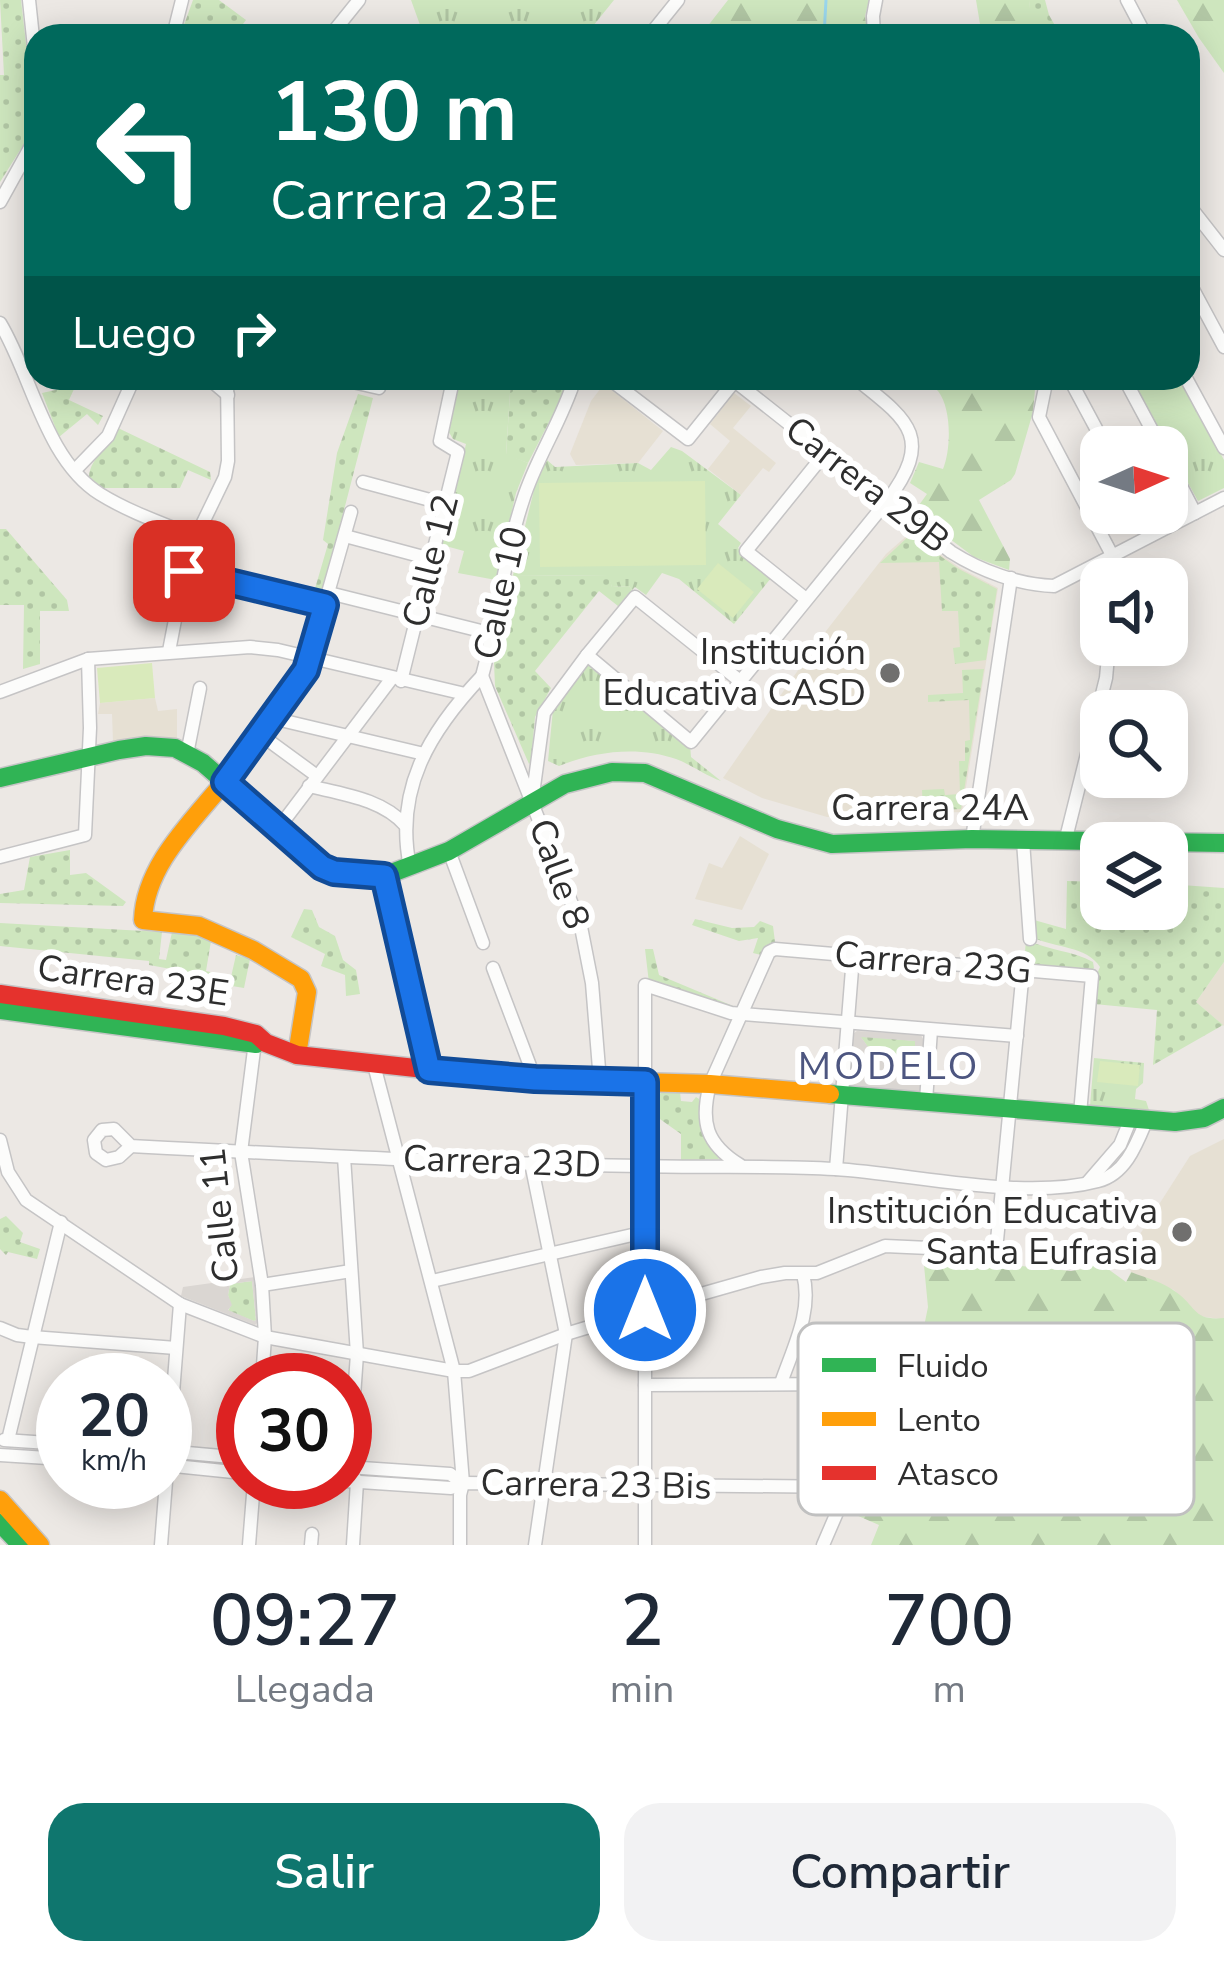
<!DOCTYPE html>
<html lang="es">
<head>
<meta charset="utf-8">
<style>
	body { margin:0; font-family:"Nunito Sans",sans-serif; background:#f2f2f3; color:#1f2937; height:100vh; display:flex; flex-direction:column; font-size:45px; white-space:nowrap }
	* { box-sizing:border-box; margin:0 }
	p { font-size:39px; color:#747a83 }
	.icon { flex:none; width:66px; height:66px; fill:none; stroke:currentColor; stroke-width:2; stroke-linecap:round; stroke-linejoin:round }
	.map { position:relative; height:1545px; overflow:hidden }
	.details { display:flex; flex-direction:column; background:#fff; flex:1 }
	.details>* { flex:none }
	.banner { position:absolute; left:24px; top:24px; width:1176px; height:366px; border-radius:36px; box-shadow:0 6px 30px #0003; background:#00695c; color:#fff; overflow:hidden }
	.needle { width:78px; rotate:87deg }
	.controls { position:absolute; left:1080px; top:426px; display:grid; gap:24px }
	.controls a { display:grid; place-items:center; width:108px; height:108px; border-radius:24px; background:#fff; box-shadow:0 6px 30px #0003; font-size:60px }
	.speed { position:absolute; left:36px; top:1353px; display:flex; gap:24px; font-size:60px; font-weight:700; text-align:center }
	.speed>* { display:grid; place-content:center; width:156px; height:156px; border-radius:50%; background:#fff; box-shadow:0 6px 30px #0003; line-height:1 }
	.speed small { font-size:30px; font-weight:400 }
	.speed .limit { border:18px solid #d22; background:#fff; color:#111 }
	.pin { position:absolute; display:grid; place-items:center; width:102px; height:102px; color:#fff; margin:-51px; border-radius:24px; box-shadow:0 6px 18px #0006 }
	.me { position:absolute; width:132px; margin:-66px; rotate:0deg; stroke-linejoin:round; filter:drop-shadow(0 0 9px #0008) }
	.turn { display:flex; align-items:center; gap:42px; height:252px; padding:0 48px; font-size:54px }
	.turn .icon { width:156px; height:156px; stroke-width:2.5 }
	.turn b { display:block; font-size:84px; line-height:102px }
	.then { display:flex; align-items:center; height:114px; padding:0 48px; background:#0003; gap:24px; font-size:45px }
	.eta { display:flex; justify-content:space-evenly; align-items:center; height:204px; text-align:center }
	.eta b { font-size:72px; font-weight:600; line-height:84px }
	.button { display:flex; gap:24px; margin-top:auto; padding:24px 48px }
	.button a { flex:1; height:138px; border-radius:36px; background:#0f766e; color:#fff; font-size:48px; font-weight:600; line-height:138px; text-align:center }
	.button a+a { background:#f2f2f3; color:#1f2937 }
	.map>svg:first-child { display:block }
	.education { fill:#e6e0d3 }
	.grass { fill:url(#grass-dots) }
	.forest { fill:url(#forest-firs) }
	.park { fill:url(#park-tufts) }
	.pitch { fill:#d9eabb }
	.plaza { fill:#dad6d2; fill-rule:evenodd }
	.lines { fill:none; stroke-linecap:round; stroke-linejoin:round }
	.stream { stroke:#99d6ec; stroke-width:3 }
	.street-casing { stroke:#c5c4c5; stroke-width:15 }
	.fast-casing { stroke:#c5c4c5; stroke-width:21 }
	.slow-casing { stroke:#c5c4c5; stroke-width:21 }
	.jam-casing { stroke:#c5c4c5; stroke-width:21 }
	.street { stroke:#fcfcfb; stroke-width:12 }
	.fast { stroke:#30b455; stroke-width:18 }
	.slow { stroke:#ff9f0a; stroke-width:18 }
	.jam { stroke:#e5322d; stroke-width:18 }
	.route-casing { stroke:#114b97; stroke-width:30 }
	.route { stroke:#1a73e8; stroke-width:21 }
	.poi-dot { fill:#706f6e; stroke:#fff; stroke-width:4.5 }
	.labels { text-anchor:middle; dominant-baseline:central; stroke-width:12; stroke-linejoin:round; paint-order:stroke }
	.street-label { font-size:36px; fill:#2e2e2e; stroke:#fff }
	.poi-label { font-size:36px; fill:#2e2e2e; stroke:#fff; text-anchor:end }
	.neighbourhood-label { font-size:39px; letter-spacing:3px; fill:#4d5680; stroke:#fff }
	.key { fill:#fff; stroke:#c0c0c0; stroke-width:3 }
	.key-label { font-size:33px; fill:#2e2e2e }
</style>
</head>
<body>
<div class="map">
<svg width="1224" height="1545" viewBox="0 0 1224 1545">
	<defs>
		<pattern id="grass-dots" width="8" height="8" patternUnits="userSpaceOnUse" patternTransform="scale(3)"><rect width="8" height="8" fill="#cee6be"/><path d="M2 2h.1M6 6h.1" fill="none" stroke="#b1c6a4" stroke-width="1.8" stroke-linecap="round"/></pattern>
		<pattern id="forest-firs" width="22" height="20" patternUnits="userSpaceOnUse" patternTransform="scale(3)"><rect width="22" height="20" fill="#cee6be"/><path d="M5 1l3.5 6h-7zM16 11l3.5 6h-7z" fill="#b1c6a4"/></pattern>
		<pattern id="park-tufts" width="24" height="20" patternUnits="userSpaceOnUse" patternTransform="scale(3)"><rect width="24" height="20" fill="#cee6be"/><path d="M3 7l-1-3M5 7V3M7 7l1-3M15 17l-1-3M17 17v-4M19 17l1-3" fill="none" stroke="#b1c6a4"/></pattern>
	</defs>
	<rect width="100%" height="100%" fill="#ece8e4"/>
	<g class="education">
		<polygon points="604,384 663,431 638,463 576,465 570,454 591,401"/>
		<polygon points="734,393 751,406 733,428 776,463 769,472 763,468 741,495 708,469 730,441 710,424"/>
		<polygon points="910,533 960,568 998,588 962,812 827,817 762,798 723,778 819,640 886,554"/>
		<polygon points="155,698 158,711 177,709 177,740 113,742 112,714 98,714 100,703"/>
		<polygon points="740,836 769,854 742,910 695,899 709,863 722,868"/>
		<polygon points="1224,962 1224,1026 1196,1002"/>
		<polygon points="1224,1139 1224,1318 1221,1319 1198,1316 1174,1290 1131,1272 1126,1256 1190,1156"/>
	</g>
	<g class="grass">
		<polygon points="0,0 21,0 35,122 29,136 0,182 0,75 4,75"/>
		<polygon points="193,0 219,0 246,20 234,36 180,36"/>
		<polygon points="1029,0 1045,0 1049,15 1061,36 1042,36 1030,17"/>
		<polygon points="61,378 79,378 69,400 103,416 98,425 87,414 59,437 42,393 64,388"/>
		<polygon points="511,378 568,378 562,397 528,463 506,455"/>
		<polygon points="358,394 373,398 322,595 317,599 314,592 328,544 323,540 337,453"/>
		<path d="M 118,428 L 210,472 L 211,480 L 188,470 L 180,488 L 103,488 L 89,477 C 90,457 111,446 118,428 Z"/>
		<polygon points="0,529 6,529 67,600 69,611 40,611 40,664 23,669 24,605 0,605"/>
		<polygon points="910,535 959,569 997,589 986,660 955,664 953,648 960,647 958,611 942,611 939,562 880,563"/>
		<polygon points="513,575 609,576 612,587 629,586 632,590 618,606 599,591 535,671 551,688 535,717 531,762 529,764 495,686 494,663"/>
		<polygon points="984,669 961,809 923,811 922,790 944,789 945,795 960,794 959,761 965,761 965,741 970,740 969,700 928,702 928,695 963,693 962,670"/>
		<polygon points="70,850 70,875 86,873 126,902 123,906 0,903 0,894 24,890 30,857"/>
		<path d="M 1067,881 L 1101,882 L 1101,909 L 1167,909 L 1167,884 L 1224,888 L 1224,962 L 1196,1002 L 1223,1025 L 1153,1065 L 1157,1010 L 1094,1004 L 1096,976 L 1100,967 C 1087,946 1056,948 1034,938 L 1034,920 L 1066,929 Z"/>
		<polygon points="304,909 312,910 319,927 335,936 343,960 356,970 360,994 346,996 345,975 321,966 325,954 291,937"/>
		<polygon points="695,919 732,928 754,927 760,921 773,926 775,942 767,946 761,955 753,953 758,938 739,941 692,925"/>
		<polygon points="0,923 162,932 159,959 166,960 172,932 195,934 211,941 206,971 231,977 236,955 250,959 244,988 220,984 220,978 149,965 149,961 0,946"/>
		<path d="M 1026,940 C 1048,950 1073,951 1093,962 L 1094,968 L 1091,972 L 1024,964 Z"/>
		<polygon points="645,949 653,949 659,975 733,1006 733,1012 649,983"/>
		<polygon points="860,1036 916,1041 916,1050 896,1062 876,1058"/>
		<polygon points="664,1091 680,1092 681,1101 692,1102 696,1097 699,1099 701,1124 719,1159 681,1160 681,1134 657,1117 655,1097"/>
		<polygon points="6,1216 23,1233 20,1242 40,1249 37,1259 8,1252 6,1255 0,1249 0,1219"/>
		<polygon points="252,1281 256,1320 254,1321 228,1311 231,1305 228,1295 230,1284"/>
	</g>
	<g class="forest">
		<polygon points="728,0 869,0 865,16 868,36 718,36 707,27"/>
		<polygon points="976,0 1029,0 1031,17 1042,36 982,36"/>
		<polygon points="1177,0 1224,0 1224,73 1199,38"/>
		<path d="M 922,378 L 1036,378 L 1033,412 L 1015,474 L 1011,480 L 979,500 L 1010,559 L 1009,570 L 974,557 L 914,512 L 927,494 L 910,483 L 919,462 L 943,469 C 951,450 952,409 938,391 C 933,386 927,382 922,378 Z"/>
		<path d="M 923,1255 L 995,1269 L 1010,1265 L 1071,1271 L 1083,1269 L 1090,1256 L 1126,1282 L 1131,1272 C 1146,1278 1163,1282 1176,1292 C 1197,1307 1193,1321 1224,1318 L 1224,1545 L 871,1545 L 879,1525 L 849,1512 L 851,1502 L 867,1511 L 876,1484 L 881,1484 L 882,1467 L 857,1472 L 855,1428 L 884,1426 L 891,1353 L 921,1341 L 928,1307 Z"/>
	</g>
	<g class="park">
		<polygon points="411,0 614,0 585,36 424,36"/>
		<polygon points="461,378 511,378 506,454 528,463 516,493 496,580 458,573 464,551 442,545 466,444 453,439 447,429"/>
		<polygon points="1130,378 1180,378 1224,460 1224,488 1198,501"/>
		<polygon points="671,447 682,451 741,495 718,524 741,543 738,548 771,578 734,624 679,579 662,573 646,595 635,587 632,590 629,586 612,587 608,576 513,575 536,482 547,460 555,467 638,463 651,470"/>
		<path d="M 589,662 L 690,743 L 691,757 L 721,781 C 706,776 692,765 676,759 C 638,746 596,751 559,766 L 548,761 L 553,709 Z"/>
		<polygon points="1094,1058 1144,1063 1143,1083 1136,1089 1135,1099 1146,1101 1150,1113 1090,1106"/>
	</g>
	<g class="pitch">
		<polygon points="705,481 706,565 540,567 539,483"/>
		<polygon points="718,563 754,592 733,618 697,589"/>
		<polygon points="152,663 155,698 100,703 97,668"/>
		<polygon points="1100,1061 1140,1065 1138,1086 1097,1082"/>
	</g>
	<g class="plaza">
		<path d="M 857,1031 L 921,1035 L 924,1041 L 921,1091 L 916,1095 L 854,1090 L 849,1086 L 853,1034 ZM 861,1037 L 915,1041 L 915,1050 L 896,1062 L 876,1058 Z"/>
		<path d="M 255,1277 L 259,1321 L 255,1325 L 181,1296 L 183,1287 ZM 252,1281 L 256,1320 L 254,1321 L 228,1310 L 232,1305 L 228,1295 L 230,1284 Z"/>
	</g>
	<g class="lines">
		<polyline class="stream" points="824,36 826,0"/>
		<g class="street-casing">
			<g id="street">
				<polyline points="29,0 36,66"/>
				<polyline points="1127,0 1146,36"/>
				<polyline points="173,36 182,0"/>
				<polyline points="330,36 359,0"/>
				<polyline points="649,36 678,0"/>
				<polyline points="874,36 873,16 876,0"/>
				<polyline points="0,202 36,137"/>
				<polyline points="1188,204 1224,250"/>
				<polyline points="1188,280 1224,347"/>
				<path d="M 0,323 C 32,376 45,459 100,494 C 129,512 164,524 196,537"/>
				<polyline points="208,378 228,395"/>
				<polyline points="335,378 379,388"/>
				<polyline points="608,378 688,439 737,378"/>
				<path d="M 731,378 L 951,552 C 981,571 1019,585 1054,586 L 1224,498"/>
				<polyline points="1047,378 1039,417 1112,555 1110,579"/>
				<polyline points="1069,378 1106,447"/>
				<polyline points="1124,378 1161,447"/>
				<polyline points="1186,378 1224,448"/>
				<polyline points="1167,459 1195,513"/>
				<polyline points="75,470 108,436 134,378"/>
				<polyline points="363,482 445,504"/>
				<polyline points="1142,513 1153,534"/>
				<polyline points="345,536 431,559"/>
				<polyline points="184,571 325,605"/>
				<polyline points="329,593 493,634"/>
				<polyline points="806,599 746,551 826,452"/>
				<polyline points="169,651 185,568 196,537 225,477 228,461 227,378"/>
				<path d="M 587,655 L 691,742 L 887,501 C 935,437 908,420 855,378"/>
				<polyline points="482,676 581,927 592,983 600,1081"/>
				<polyline points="401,681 458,452 440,441 453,380 447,378"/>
				<polyline points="0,692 88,659 250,647 278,650 465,694"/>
				<polyline points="272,718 424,754"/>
				<polyline points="261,735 317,776"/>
				<polyline points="187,754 200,688"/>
				<polyline points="225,781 306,670 351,512"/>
				<path d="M 309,786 C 342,794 383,799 406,826"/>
				<polyline points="533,794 544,713 587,655 635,597 740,681"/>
				<polyline points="277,830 392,678"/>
				<polyline points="972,839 1011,578"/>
				<polyline points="1023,841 1030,939"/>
				<polyline points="1065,842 1106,678 1109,645"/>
				<polyline points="449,851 483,943"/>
				<polyline points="0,857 85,835 90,728 88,659"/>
				<path d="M 410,867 C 394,789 430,731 482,676 C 498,618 504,557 523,500 C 536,458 562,421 575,378"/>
				<polyline points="384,876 429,1070"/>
				<polyline points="493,968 535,1079"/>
				<polyline points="255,1042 241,1152 262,1285 265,1337 262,1380"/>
				<polyline points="374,1065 454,1371 463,1483 460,1495 460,1545"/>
				<polyline points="926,1101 931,1030"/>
				<polyline points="0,1140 8,1172 26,1200 180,1304 265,1337 454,1371 469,1371 566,1334 645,1310 761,1277 785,1273 817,1273 885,1246 996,1251 1023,970"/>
				<path d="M 131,1146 L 114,1129 L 102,1130 L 94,1140 L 96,1153 L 106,1160 L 119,1157 L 131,1146 C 302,1155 472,1164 643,1166 C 707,1168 771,1165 835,1169 C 913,1174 1023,1201 1098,1181 C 1126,1174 1137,1143 1147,1119"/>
				<polyline points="344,1157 357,1354 349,1467 357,1482 353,1545"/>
				<polyline points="531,1163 566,1334 535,1545"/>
				<path d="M 740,1165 C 706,1144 700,1122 710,1084 L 769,952 L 775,949 L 1092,976 L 1080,1114"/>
				<polyline points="836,1169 853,957"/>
				<polyline points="1088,1182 1120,1145 1131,1118"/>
				<polyline points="432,1281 645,1232"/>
				<polyline points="262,1285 351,1271"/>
				<polyline points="0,1328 17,1335 32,1337 176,1348"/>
				<path d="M 781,1383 C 793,1348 813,1311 803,1274"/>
				<polyline points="645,1385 842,1384 848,1487 823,1545"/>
				<polyline points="4,1440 63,1444"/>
				<polyline points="8,1440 61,1222"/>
				<polyline points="165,1451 243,1458"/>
				<polyline points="0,1455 63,1459"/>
				<polyline points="165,1465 243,1473"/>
				<polyline points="347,1467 450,1474 463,1483"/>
				<polyline points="345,1481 451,1488 463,1483 848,1487"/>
				<polyline points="161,1545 180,1304"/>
				<polyline points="249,1545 254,1482"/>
				<polyline points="311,1545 312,1534"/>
				<polyline points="645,1545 645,985 731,1013 1017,1036"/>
			</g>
		</g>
		<g class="fast-casing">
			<g id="fast">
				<polyline points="0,778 119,750 146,746 175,748 203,763 322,867 334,872 384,876 449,851 565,784 612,772 645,773 777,829 832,844 972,839 1224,843"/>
				<polyline points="0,1010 256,1044"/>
				<polyline points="830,1094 1175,1122 1204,1118 1224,1108"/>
				<polyline points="0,1523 21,1545"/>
			</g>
		</g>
		<g class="slow-casing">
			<g id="slow">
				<path d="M 225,781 C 192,822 145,865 143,920 L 199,926 L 253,950 L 301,979 L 307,992 L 297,1055"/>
				<polyline points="461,1073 535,1079 710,1084 830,1094"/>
				<polyline points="0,1500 40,1545"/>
			</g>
		</g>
		<g class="jam-casing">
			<polyline id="jam" points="0,994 224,1026 256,1034 266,1043 297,1055 461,1073"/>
		</g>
		<use href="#street" class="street"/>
		<use href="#fast" class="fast"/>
		<use href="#slow" class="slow"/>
		<use href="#jam" class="jam"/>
	</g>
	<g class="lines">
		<g class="route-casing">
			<polyline id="route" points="184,571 325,605 306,670 225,782 322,867 334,872 384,876 429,1070 535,1079 645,1082 645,1310"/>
		</g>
		<use href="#route" class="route"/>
	</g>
	<g class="poi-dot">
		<circle cx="890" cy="673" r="12"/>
		<circle cx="1182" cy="1232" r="12"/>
	</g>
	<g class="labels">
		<g class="street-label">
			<text transform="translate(867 485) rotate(38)">Carrera 29B</text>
			<text transform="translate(431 561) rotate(-76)">Calle 12</text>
			<text transform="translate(501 593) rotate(-77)">Calle 10</text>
			<text x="930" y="808">Carrera 24A</text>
			<text transform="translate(559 874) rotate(70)">Calle 8</text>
			<text transform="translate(933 963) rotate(5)">Carrera 23G</text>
			<text transform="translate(133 981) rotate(8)">Carrera 23E</text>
			<text transform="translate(502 1162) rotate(2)">Carrera 23D</text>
			<text transform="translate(220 1215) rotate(-96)">Calle 11</text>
			<text transform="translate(596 1485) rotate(1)">Carrera 23 Bis</text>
		</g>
		<g class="poi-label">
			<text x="866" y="652">Institución<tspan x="866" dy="41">Educativa CASD</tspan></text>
			<text x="1158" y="1211">Institución Educativa<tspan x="1158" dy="41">Santa Eufrasia</tspan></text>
		</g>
		<g class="neighbourhood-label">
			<text x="889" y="1066">MODELO</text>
		</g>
	</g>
	<rect x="798" y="1323" width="396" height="192" rx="18" class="key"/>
	<rect x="822" y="1358" width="54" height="14" fill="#30b455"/>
	<rect x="822" y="1412" width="54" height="14" fill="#ff9f0a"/>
	<rect x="822" y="1466" width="54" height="14" fill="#e5322d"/>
	<g class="key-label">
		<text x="897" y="1377">Fluido</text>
		<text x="897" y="1431">Lento</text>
		<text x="897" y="1485">Atasco</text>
	</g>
</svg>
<div class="controls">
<a><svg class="needle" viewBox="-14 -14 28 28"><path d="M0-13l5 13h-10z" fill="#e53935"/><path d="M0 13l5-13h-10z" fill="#747a83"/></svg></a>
<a><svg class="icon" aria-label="sound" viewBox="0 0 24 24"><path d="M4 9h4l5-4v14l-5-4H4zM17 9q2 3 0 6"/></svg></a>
<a><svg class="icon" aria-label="search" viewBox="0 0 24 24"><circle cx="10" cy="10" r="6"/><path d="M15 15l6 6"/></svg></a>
<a><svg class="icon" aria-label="layers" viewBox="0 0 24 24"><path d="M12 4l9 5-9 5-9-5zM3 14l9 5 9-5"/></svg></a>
</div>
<div class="speed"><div>20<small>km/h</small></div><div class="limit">30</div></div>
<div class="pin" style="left:184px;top:571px;background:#d93025"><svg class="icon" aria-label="arrive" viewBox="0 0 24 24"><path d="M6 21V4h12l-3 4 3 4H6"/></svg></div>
<svg class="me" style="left:645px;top:1310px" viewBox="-20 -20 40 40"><circle r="17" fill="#1a73e8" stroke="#fff" stroke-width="3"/><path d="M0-11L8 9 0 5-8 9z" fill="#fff"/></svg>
<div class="banner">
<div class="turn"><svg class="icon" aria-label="left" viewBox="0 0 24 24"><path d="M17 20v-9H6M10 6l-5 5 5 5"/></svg><div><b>130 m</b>Carrera 23E</div></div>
<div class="then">Luego<svg class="icon" aria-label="right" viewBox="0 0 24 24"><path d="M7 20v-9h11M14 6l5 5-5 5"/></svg></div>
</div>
</div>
<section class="details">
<div class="eta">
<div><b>09:27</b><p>Llegada</p></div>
<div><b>2</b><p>min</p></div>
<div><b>700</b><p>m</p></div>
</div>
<div class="button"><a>Salir</a><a>Compartir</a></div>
</section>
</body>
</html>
